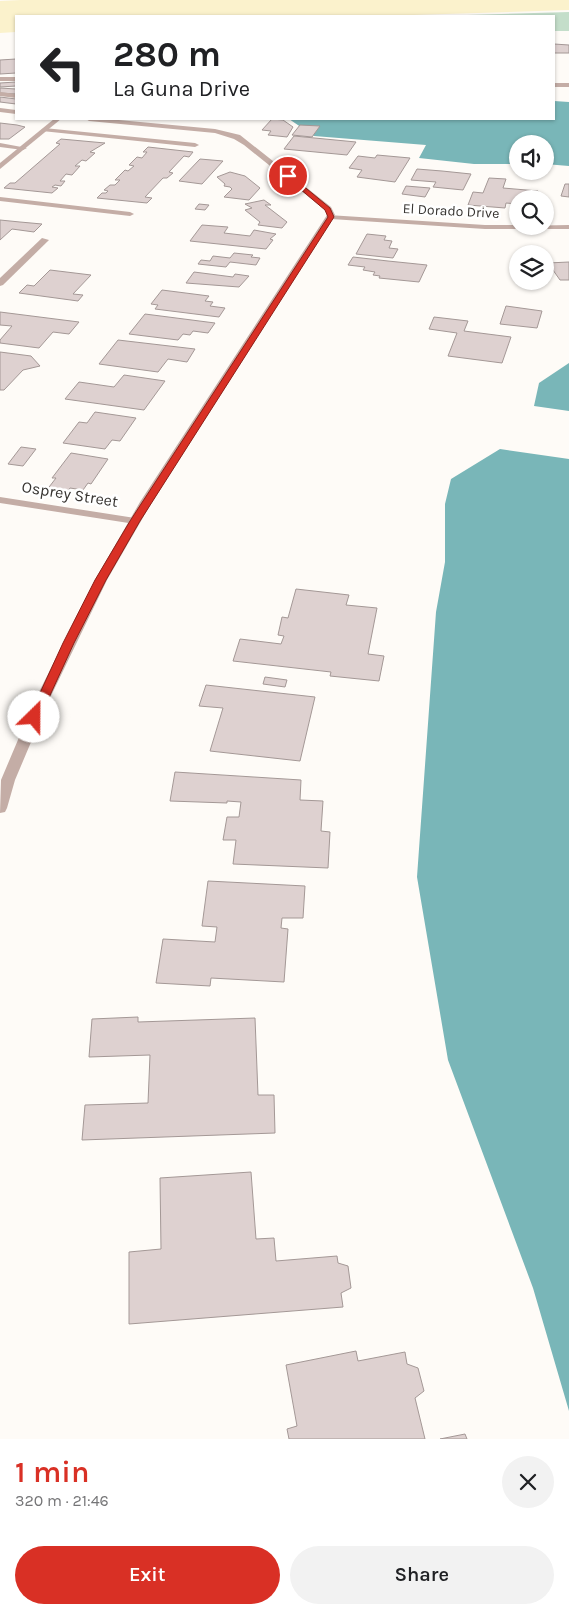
<!DOCTYPE html>
<html lang="en">
<head>
<meta charset="utf-8">
<style>
	body { margin:0; font-family:Karla,sans-serif; background:#f2f2f2; color:#202124; height:100vh; display:flex; flex-direction:column; font-size:19px; white-space:nowrap }
	* { box-sizing:border-box; margin:0 }
	p { font-size:16px; color:#757577 }
	.icon { flex:none; width:28px; height:28px; fill:none; stroke:currentColor; stroke-width:2; stroke-linecap:round; stroke-linejoin:round }
	.map { position:relative; height:1439px; overflow:hidden }
	.details { display:flex; flex-direction:column; background:#fff; flex:1 }
	.details>* { flex:none }
	.banner { position:absolute; left:15px; top:15px; width:540px; height:105px; border-radius:0px; box-shadow:0 1px 4px #0004; background:#fff; color:#202124; overflow:hidden }
	.controls { position:absolute; left:509px; top:135px; display:grid; gap:10px }
	.controls a { display:grid; place-items:center; width:45px; height:45px; border-radius:50%; background:#fff; box-shadow:0 1px 4px #0004; font-size:25px }
	.pin { position:absolute; display:grid; place-items:center; width:42px; height:42px; color:#fff; margin:-21px; border:2px solid #fff; border-radius:50%; box-shadow:0 1px 5px #0007 }
	.me { position:absolute; width:55px; margin:-28px; rotate:23deg; stroke-linejoin:round; filter:drop-shadow(0 0 4px #0008) }
	.turn { display:flex; align-items:center; gap:18px; height:105px; padding:0 15px; font-size:22px }
	.turn .icon { width:65px; height:65px; stroke-width:2.5 }
	.turn b { display:block; font-size:35px; line-height:42px }
	.round { display:grid; place-items:center; flex:none; width:52px; height:52px; border-radius:26px; background:#f2f2f2 }
	.overview { display:flex; align-items:center; justify-content:space-between; height:85px; padding:0 15px }
	h1 { font-size:30px; font-weight:600; line-height:38px; color:#d93025 }
	.cta { display:flex; gap:10px; margin-top:auto; padding:10px 15px }
	.cta a { flex:1; height:58px; border-radius:30px; background:#d93025; color:#fff; font-size:20px; font-weight:600; line-height:58px; text-align:center }
	.cta a+a { background:#f2f2f2; color:#202124 }
	.map>svg:first-child { display:block }
	.green { fill:#c4deca }
	.sand { fill:#fbf2cc }
	.water { fill:#79b6b8 }
	.building { fill:#ded1d0; stroke:#a49896 }
	.lines { fill:none; stroke-linecap:round; stroke-linejoin:round }
	.service { fill:#c4ada6; fill-rule:evenodd }
	.minor { fill:#c4ada6; fill-rule:evenodd }
	.tertiary { fill:#c4ada6; fill-rule:evenodd }
	.route { fill:#d93025; stroke:#8d1f18 }
	.labels { text-anchor:middle; dominant-baseline:central; stroke-width:5; stroke-linejoin:round; paint-order:stroke }
	.far-street-label { font-size:14px; fill:#373431; stroke:#fff }
	.street-label { font-size:16px; fill:#373431; stroke:#fff }
</style>
</head>
<body>
<div class="map">
<svg width="569" height="1439" viewBox="0 0 569 1439">
	<rect width="100%" height="100%" fill="#fefbf7"/>
	<polygon class="green" points="569,12 569,31 554,31 554,16 432,16"/>
	<polygon class="sand" points="21,0 569,0 569,10 381,16 16,16 16,32 0,33 0,1"/>
	<g class="water">
		<polygon points="554,101 569,102 569,166 545,164 545,144 518,144 517,164 474,164 419,158 426,145 314,136 289,119 554,119"/>
		<polygon points="569,363 569,411 534,406 539,383"/>
		<polygon points="500,449 569,459 569,1411 533,1288 448,1060 417,877 436,612 445,562 445,504 451,479"/>
	</g>
	<g class="building">
		<polygon points="554,44 569,45 569,53 554,53"/>
		<polygon points="16,59 16,73 0,74 0,60"/>
		<polygon points="16,82 16,86 0,87 0,83"/>
		<polygon points="0,88 16,89 16,94 0,93"/>
		<polygon points="0,97 16,99 16,104 0,102"/>
		<polygon points="272,119 283,120 293,127 287,137 268,135 271,131 262,130"/>
		<polygon points="0,123 17,125 25,127 9,139 0,139"/>
		<polygon points="300,125 320,126 312,137 292,135"/>
		<polygon points="294,136 356,142 347,155 284,149"/>
		<polygon points="61,139 105,143 90,152 95,153 86,161 82,160 75,166 80,166 72,175 66,174 60,181 65,181 61,186 55,185 52,187 58,188 52,193 4,188 10,183 15,183 60,144 56,143"/>
		<polygon points="148,147 193,152 189,157 184,156 169,172 173,173 167,178 163,178 145,197 152,198 147,203 97,198 102,193 106,193 108,191 104,190 110,185 115,185 120,180 115,180 125,170 128,171 134,166 129,165 137,157 142,158 147,152 143,152"/>
		<polygon points="377,155 410,158 395,182 357,177 362,170 349,168 358,156 375,158"/>
		<polygon points="200,159 223,161 202,184 179,181"/>
		<polygon points="417,169 442,171 471,174 463,190 433,187 436,182 411,180"/>
		<polygon points="230,172 245,176 260,188 249,200 224,197 232,189 230,187 224,186 225,184 217,177"/>
		<polygon points="489,178 506,179 503,188 538,191 535,199 518,199 518,204 506,203 505,208 468,205 473,192 483,193"/>
		<polygon points="565,184 569,184 569,197 561,196"/>
		<polygon points="406,186 430,188 425,197 402,194"/>
		<polygon points="264,200 271,205 265,205 287,222 282,228 258,225 260,222 245,210 252,208 245,204"/>
		<polygon points="199,204 209,205 205,210 195,209"/>
		<polygon points="0,220 20,222 42,224 34,232 12,229 0,240"/>
		<polygon points="202,225 228,227 224,233 250,236 254,230 276,234 270,239 273,240 266,249 190,241"/>
		<polygon points="367,234 386,236 384,240 392,241 389,248 398,249 393,258 356,254"/>
		<polygon points="234,253 253,255 251,257 260,258 256,265 230,262 226,267 198,264 201,260 210,261 213,256 230,258"/>
		<polygon points="353,257 388,261 427,265 419,282 379,278 380,276 373,275 375,272 363,270 365,267 348,265"/>
		<polygon points="569,262 569,280 560,280 548,263"/>
		<polygon points="50,270 91,275 73,294 83,295 78,301 19,293 27,285 34,286"/>
		<polygon points="194,272 233,277 235,274 249,276 239,287 186,283"/>
		<polygon points="162,290 209,296 205,301 213,302 210,306 225,308 219,317 155,309 158,305 151,304"/>
		<polygon points="506,306 542,311 537,328 500,324"/>
		<polygon points="0,312 79,322 69,334 53,332 39,348 0,343 0,340 12,326 0,325"/>
		<polygon points="145,314 215,323 208,333 193,331 190,335 183,334 178,340 129,334"/>
		<polygon points="434,317 468,321 464,331 511,337 502,363 448,356 457,333 429,329"/>
		<polygon points="118,340 195,349 187,362 168,359 158,372 99,364"/>
		<polygon points="0,352 31,356 40,366 23,370 4,390 0,390"/>
		<polygon points="124,375 165,381 144,410 65,399 79,382 114,387"/>
		<polygon points="95,412 136,418 120,441 112,440 105,449 63,443 79,422 87,423"/>
		<polygon points="21,447 36,449 23,466 8,464"/>
		<polygon points="71,453 108,459 91,484 88,483 83,490 70,488 66,494 46,491 56,478 52,478"/>
		<polygon points="296,589 349,595 346,605 377,608 368,654 384,656 379,681 330,676 331,672 233,661 240,639 281,644 284,636 278,635 282,617 288,618"/>
		<polygon points="265,677 287,680 285,687 263,684"/>
		<polygon points="206,685 315,697 300,761 210,751 223,708 199,706"/>
		<polygon points="175,772 301,780 300,800 323,801 321,831 330,832 328,868 233,864 236,840 223,840 227,817 239,817 241,802 227,801 227,803 170,801"/>
		<polygon points="208,881 305,886 303,918 282,918 281,928 288,929 284,982 211,978 210,986 156,983 163,939 215,942 217,927 202,926"/>
		<polygon points="138,1017 138,1022 255,1018 258,1095 274,1095 275,1133 82,1140 85,1105 148,1103 150,1055 89,1057 92,1019"/>
		<polygon points="251,1172 256,1239 274,1238 276,1261 337,1256 338,1263 348,1266 351,1288 341,1293 343,1307 129,1324 129,1252 161,1249 160,1178"/>
		<polygon points="356,1351 358,1361 405,1352 407,1364 418,1368 424,1391 415,1398 425,1439 289,1439 287,1429 297,1426 286,1365"/>
		<polygon points="465,1434 467,1439 440,1439"/>
	</g>
	<g class="lines">
		<g class="service">
			<rect x="0" y="77" width="16" height="4"/>
			<polygon points="0,92 16,94 16,98 0,96"/>
			<polygon points="44,128 195,143 199,145 195,147 42,131 41,130"/>
			<polygon points="0,143 27,148 23,150 0,147"/>
			<polygon points="0,197 130,212 134,214 130,216 0,201"/>
		</g>
		<g class="minor">
			<rect x="554" y="83" width="15" height="4"/>
			<polygon points="54,119 61,119 0,169 0,163"/>
			<polygon points="328,215 485,225 518,225 518,226 569,225 569,229 485,229 331,219 327,217"/>
			<polygon points="42,238 49,240 3,285 0,286 0,278"/>
			<polygon points="0,497 135,518 141,521 135,524 0,503"/>
		</g>
		<g class="tertiary">
			<polygon points="0,108 16,110 16,114 0,112"/>
			<polygon points="86,119 108,119 215,129 240,135 331,207 335,215 152,502 107,580 48,702 15,780 7,808 5,812 0,813 1,780 34,702 95,580 140,502 327,215 325,210 244,145 234,139 215,133 89,121"/>
		</g>
	</g>
	<polygon class="route" points="286,175 290,175 330,208 334,217 140,521 106,580 74,643 40,717 34,721 30,720 29,717 63,643 95,580 130,521 328,217 325,210 286,177"/>
	<g class="labels">
		<g class="far-street-label">
			<text transform="translate(451 211) rotate(3)">El Dorado Drive</text>
		</g>
		<g class="street-label">
			<text transform="translate(70 494) rotate(9)">Osprey Street</text>
		</g>
	</g>
</svg>
<div class="controls">
<a><svg class="icon" aria-label="sound" viewBox="0 0 24 24"><path d="M4 9h4l5-4v14l-5-4H4zM17 9q2 3 0 6"/></svg></a>
<a><svg class="icon" aria-label="search" viewBox="0 0 24 24"><circle cx="10" cy="10" r="6"/><path d="M15 15l6 6"/></svg></a>
<a><svg class="icon" aria-label="layers" viewBox="0 0 24 24"><path d="M12 4l9 5-9 5-9-5zM3 14l9 5 9-5"/></svg></a>
</div>
<div class="pin" style="left:288px;top:176px;background:#d93025"><svg class="icon" aria-label="arrive" viewBox="0 0 24 24"><path d="M6 21V4h12l-3 4 3 4H6"/></svg></div>
<svg class="me" style="left:34px;top:717px" viewBox="-20 -20 40 40"><circle r="19" fill="#fff"/><path d="M0-13L10 11 0 6-10 11z" fill="#d93025"/></svg>
<div class="banner">
<div class="turn"><svg class="icon" aria-label="left" viewBox="0 0 24 24"><path d="M17 20v-9H6M10 6l-5 5 5 5"/></svg><div><b>280 m</b>La Guna Drive</div></div>
</div>
</div>
<section class="details">
<div class="overview"><div><h1>1 min</h1><p>320 m · 21:46</p></div><a class="round"><svg class="icon" aria-label="close" viewBox="0 0 24 24"><path d="M6 6l12 12M18 6L6 18"/></svg></a></div>
<div class="cta"><a>Exit</a><a>Share</a></div>
</section>
</body>
</html>
